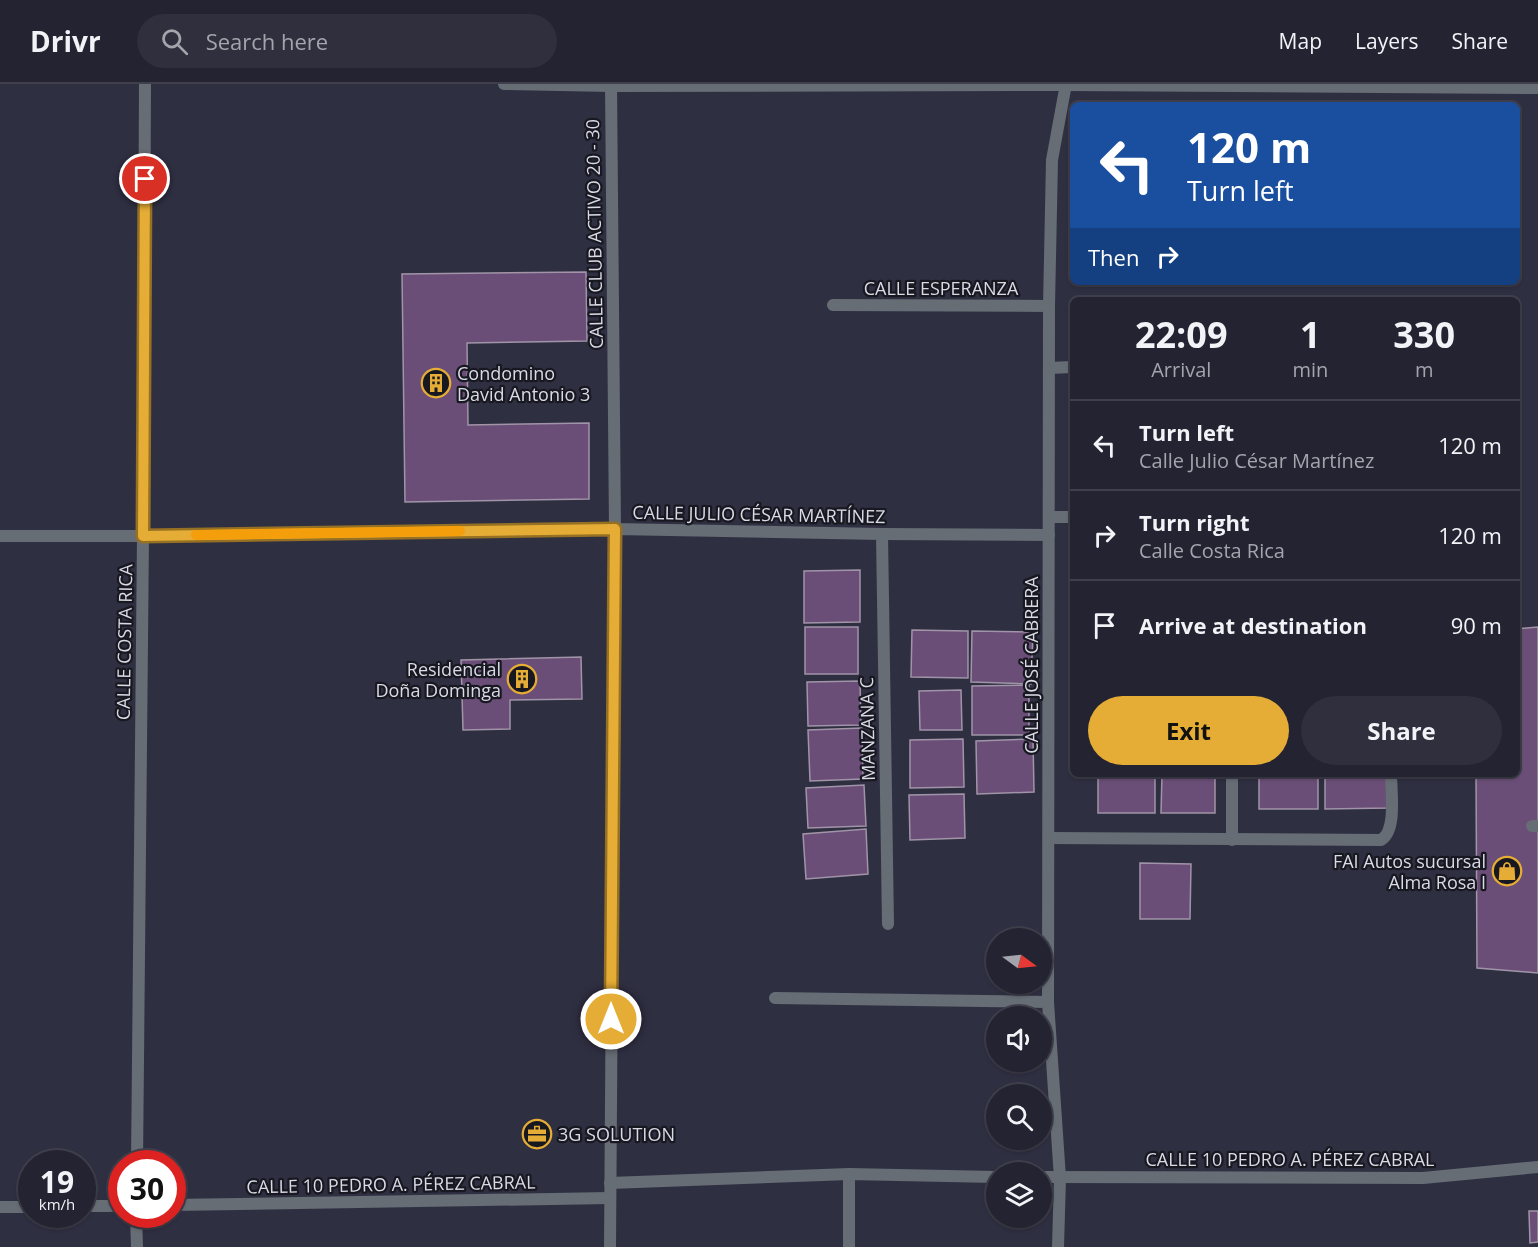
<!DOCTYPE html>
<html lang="en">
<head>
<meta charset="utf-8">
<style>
	body { margin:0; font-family:"Open Sans",sans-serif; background:#2f2f3e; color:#f1f3f6; height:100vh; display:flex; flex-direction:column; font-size:22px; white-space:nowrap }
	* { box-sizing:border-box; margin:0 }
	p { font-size:20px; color:#a3a4ac }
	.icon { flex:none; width:33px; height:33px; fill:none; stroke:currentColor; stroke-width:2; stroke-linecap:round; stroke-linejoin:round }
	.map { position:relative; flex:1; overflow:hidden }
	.panel { position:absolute; left:1070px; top:213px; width:450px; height:480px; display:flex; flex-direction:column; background:#232332; border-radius:9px; box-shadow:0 2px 4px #0004,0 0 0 2px #40404d }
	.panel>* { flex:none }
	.guide { position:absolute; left:1070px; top:18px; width:450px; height:183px; border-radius:9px; box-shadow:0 2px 4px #0004,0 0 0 2px #40404d; background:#1a4fa0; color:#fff; overflow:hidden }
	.needle { width:39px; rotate:105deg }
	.tools { position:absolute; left:986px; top:844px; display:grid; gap:12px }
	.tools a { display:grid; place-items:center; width:66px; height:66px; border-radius:50%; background:#232332; box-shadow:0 2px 4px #0004,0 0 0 2px #40404d; font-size:30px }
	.speed { position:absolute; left:18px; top:1066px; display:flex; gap:12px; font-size:30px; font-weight:700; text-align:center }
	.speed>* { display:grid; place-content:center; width:78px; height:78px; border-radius:50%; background:#232332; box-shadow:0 2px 4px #0004,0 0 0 2px #40404d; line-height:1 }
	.speed small { font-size:15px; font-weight:400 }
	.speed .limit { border:9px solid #d22; background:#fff; color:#111 }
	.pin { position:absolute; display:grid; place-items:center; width:51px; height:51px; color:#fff; margin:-26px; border:3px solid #fff; border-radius:50%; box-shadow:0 2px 6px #0007 }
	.me { position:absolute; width:66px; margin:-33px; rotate:0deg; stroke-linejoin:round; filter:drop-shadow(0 0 4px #0008) }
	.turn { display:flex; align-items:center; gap:21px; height:126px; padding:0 18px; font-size:27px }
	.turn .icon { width:78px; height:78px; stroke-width:2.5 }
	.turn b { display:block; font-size:42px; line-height:51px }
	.then { display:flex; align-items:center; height:57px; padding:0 18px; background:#0003; gap:12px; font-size:22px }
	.eta { display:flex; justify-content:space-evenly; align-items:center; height:102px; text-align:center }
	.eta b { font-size:36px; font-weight:700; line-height:42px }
	.primary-button { display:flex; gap:12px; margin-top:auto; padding:12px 18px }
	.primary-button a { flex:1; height:69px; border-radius:36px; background:#e6ad36; color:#111; font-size:24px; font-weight:700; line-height:69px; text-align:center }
	.primary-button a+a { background:#2f2f3e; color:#f1f3f6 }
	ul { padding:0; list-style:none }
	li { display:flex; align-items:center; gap:18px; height:90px; padding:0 18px; border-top:2px solid #40404d }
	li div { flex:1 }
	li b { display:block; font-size:22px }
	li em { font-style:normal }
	header { display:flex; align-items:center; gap:36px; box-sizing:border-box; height:84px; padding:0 30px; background:#232332; border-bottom:2px solid #40404d }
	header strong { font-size:28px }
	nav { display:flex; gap:33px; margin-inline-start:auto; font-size:21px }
	.search { width:420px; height:54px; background:#2f2f3e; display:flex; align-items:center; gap:15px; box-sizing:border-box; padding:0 21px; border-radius:33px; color:#a3a4ac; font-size:22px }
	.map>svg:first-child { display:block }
	.building { fill:#6a4e77; stroke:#a194a8; stroke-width:1.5 }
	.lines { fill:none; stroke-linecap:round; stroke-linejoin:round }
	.lane { stroke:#666d74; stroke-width:12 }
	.street { stroke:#666d74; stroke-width:12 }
	.route-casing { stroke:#967023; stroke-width:15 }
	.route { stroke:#e6ad36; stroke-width:10 }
	.slow { stroke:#f59e0b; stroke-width:10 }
	.labels { text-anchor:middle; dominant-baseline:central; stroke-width:4.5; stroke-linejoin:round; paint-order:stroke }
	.street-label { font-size:18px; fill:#d9dae6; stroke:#181821 }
	.poi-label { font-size:18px; fill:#d9dae6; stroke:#181821; text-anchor:start }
</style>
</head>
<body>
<header>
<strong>Drivr</strong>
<div class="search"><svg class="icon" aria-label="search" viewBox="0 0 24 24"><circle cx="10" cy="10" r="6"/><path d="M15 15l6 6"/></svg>Search here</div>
<nav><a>Map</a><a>Layers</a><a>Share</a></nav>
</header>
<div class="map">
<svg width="1538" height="1163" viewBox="0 0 1538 1163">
	<rect width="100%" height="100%" fill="#2f2f42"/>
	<g class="building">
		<polygon points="586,188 587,257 467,259 468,341 589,339 589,415 405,418 402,190"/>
		<polygon points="860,486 860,538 804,539 804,487"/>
		<rect x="805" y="543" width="53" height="47"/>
		<polygon points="1538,543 1538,889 1477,884 1476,690 1516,690 1516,545"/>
		<polygon points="912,546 968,547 968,594 911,593"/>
		<polygon points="972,547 1033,548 1031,600 971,598"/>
		<polygon points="581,573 582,615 510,616 510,645 463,646 461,576"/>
		<polygon points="860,597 861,641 808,642 807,598"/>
		<polygon points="1029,601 1029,651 972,651 972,602"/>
		<polygon points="961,606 962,646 920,646 919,607"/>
		<polygon points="862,644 863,695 810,697 808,646"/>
		<polygon points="963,655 964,703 910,704 910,656"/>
		<polygon points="1033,655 1034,708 977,710 976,657"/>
		<rect x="1098" y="690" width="57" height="39"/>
		<polygon points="1162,690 1215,690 1215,729 1161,729"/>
		<rect x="1259" y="690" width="59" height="35"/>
		<polygon points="1325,690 1388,690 1389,724 1325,725"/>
		<polygon points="864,701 866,742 808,744 806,704"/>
		<polygon points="964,710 965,754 910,756 909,711"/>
		<polygon points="866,745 868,790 806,795 803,750"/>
		<polygon points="1140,779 1191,780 1190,835 1140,835"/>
		<polygon points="1529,1127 1538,1127 1538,1158 1530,1159"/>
	</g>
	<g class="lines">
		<polyline class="lane" points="1532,742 1538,742"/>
		<g class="street">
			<polyline points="504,0 611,2 1066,1 1538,4"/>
			<polyline points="833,221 1049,222"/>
			<polyline points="1049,284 1072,283"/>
			<polyline points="1049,433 1072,433"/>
			<polyline points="882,450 888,840"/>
			<polyline points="0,452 143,452 615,445 882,450 1049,451"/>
			<polyline points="1232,690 1232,756"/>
			<path d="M 1049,754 L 1381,756 C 1397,747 1391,707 1391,690"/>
			<polyline points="775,914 1048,918"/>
			<polyline points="137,1080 143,452 145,0"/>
			<polyline points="849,1090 849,1163"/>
			<polyline points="1041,1093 1423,1094 1538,1083"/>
			<polyline points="610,1099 849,1090 996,1093"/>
			<polyline points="172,1121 610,1114"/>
			<polyline points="82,1122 122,1122"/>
			<polyline points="0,1123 32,1123"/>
			<polyline points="136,1131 137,1163"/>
			<polyline points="610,1163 615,445 611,0"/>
			<polyline points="1058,1163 1060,1094 1048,918 1049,222 1052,76 1066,0"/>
		</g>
	</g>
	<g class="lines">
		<g class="route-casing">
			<polyline id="route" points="145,95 143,452 615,445 611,935"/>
		</g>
		<use href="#route" class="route"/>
		<polyline class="slow" points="196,451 460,447"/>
	</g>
	<defs>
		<g id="building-ring" transform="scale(1.5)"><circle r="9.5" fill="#181821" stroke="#e6ad36" stroke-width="1.5"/><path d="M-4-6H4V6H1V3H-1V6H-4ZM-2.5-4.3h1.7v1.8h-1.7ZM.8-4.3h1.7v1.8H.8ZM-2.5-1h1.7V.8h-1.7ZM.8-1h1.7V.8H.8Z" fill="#e6ad36"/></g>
		<g id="shop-ring" transform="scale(1.5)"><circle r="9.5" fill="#181821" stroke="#e6ad36" stroke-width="1.5"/><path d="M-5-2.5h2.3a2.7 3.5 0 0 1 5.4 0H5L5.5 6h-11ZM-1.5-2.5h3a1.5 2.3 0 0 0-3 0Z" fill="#e6ad36"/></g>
		<g id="office-ring" transform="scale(1.5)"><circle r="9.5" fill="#181821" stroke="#e6ad36" stroke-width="1.5"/><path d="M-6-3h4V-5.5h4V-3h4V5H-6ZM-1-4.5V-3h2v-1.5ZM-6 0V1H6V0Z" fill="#e6ad36"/></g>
	</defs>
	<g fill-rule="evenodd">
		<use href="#building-ring" x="436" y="299"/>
		<use href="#building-ring" x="522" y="595"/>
		<use href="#shop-ring" x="1507" y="787"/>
		<use href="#office-ring" x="537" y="1050"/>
	</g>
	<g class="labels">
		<g class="street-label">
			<text transform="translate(594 150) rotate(-91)">CALLE CLUB ACTIVO 20 - 30</text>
			<text x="941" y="204">CALLE ESPERANZA</text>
			<text transform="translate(759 430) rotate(1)">CALLE JULIO CÉSAR MARTÍNEZ</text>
			<text transform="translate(124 558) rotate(-89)">CALLE COSTA RICA</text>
			<text transform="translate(1031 581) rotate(-90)">CALLE JOSÉ CABRERA</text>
			<text transform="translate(867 645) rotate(-91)">MANZANA C</text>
			<text x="1290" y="1075">CALLE 10 PEDRO A. PÉREZ CABRAL</text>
			<text transform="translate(391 1100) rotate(-1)">CALLE 10 PEDRO A. PÉREZ CABRAL</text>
		</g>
		<g class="poi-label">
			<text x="457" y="289">Condomino<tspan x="457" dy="21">David Antonio 3</tspan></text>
			<text x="501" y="585" text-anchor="end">Residencial<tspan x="501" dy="21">Doña Dominga</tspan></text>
			<text x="1486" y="777" text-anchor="end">FAI Autos sucursal<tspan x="1486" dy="21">Alma Rosa I</tspan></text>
			<text x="558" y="1050">3G SOLUTION</text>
		</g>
	</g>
</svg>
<div class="tools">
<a><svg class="needle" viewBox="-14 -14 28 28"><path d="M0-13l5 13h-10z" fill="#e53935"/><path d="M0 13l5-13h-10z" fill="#a3a4ac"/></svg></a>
<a><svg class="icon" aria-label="sound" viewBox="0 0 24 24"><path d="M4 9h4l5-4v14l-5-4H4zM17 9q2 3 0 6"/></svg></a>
<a><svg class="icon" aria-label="search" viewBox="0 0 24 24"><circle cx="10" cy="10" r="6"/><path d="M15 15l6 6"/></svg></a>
<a><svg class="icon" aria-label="layers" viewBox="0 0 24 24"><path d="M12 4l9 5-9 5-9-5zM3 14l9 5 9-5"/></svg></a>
</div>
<div class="speed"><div>19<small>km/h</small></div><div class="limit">30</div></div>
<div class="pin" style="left:145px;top:95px;background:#d93025"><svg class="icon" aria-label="arrive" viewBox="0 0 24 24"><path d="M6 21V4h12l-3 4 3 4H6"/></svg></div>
<svg class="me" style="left:611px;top:935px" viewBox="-20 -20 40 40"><circle r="17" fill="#e6ad36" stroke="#fff" stroke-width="3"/><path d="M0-11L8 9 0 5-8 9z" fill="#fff"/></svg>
<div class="guide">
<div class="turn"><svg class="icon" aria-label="left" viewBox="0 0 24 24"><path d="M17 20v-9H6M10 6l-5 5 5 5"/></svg><div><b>120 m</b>Turn left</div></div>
<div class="then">Then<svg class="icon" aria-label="right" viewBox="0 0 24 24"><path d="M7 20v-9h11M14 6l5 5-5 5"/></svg></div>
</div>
<section class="panel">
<div class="eta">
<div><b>22:09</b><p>Arrival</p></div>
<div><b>1</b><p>min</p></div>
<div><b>330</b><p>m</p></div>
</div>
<ul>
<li><svg class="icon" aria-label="left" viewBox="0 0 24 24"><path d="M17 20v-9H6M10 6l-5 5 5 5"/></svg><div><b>Turn left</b><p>Calle Julio César Martínez</p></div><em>120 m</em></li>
<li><svg class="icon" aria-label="right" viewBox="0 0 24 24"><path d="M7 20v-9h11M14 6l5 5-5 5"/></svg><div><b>Turn right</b><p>Calle Costa Rica</p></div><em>120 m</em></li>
<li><svg class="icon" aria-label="arrive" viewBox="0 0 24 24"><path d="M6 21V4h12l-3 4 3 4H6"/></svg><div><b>Arrive at destination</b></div><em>90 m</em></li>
</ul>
<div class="primary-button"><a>Exit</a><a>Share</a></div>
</section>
</div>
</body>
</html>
